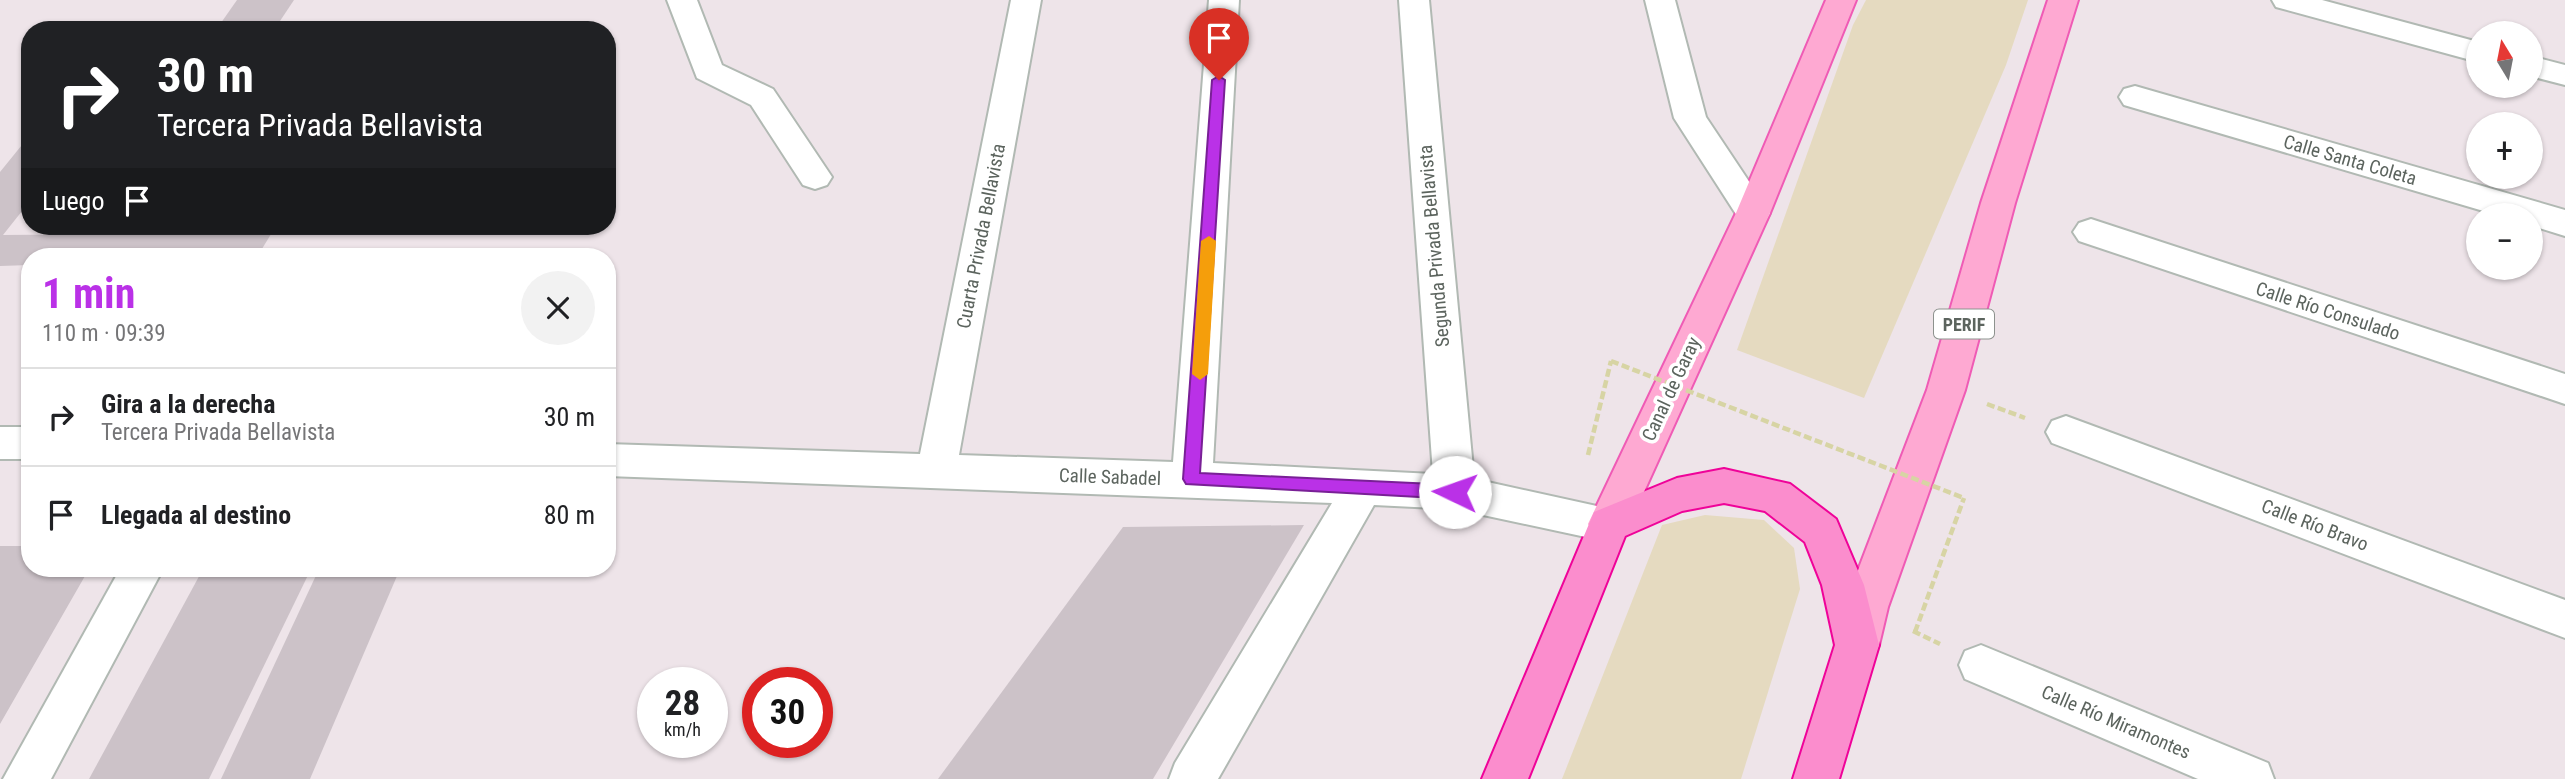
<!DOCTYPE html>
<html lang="es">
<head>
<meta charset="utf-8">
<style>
	body { margin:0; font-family:"Roboto Condensed",sans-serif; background:#f2f2f2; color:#202124; height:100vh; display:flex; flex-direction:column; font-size:26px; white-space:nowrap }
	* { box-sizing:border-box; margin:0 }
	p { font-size:23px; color:#757577 }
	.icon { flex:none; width:38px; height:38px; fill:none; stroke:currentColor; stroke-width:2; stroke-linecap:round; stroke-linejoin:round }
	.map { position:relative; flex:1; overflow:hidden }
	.details { position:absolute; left:21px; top:248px; width:595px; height:329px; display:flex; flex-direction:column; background:#fff; border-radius:28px; box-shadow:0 2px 5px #0004 }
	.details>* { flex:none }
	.top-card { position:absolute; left:21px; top:21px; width:595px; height:214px; border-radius:28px; box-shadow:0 2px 5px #0004; background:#202124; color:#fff; overflow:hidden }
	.needle { width:46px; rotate:350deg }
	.tools { position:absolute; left:2466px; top:21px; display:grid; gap:14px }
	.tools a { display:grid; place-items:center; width:77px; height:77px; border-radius:50%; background:#fff; box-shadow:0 2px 5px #0004; font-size:35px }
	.speed { position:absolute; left:637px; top:667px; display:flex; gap:14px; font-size:35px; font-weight:700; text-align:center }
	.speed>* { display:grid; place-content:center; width:91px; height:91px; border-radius:50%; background:#fff; box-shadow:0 2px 5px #0004; line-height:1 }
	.speed small { font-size:18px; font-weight:400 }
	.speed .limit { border:10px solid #d22; background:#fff; color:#111 }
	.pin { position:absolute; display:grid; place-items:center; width:60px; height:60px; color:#fff; margin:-72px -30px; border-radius:50% 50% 50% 0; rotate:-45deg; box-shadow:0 0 7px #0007 }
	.pin .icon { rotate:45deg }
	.me { position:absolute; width:77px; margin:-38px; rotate:273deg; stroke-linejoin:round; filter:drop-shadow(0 0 5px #0008) }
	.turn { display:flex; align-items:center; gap:24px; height:147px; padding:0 21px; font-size:32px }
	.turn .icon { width:91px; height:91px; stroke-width:2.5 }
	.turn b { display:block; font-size:49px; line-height:60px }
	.then { display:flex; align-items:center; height:66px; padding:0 21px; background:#0003; gap:14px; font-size:26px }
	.round { display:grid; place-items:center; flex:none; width:74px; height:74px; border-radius:37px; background:#f2f2f2 }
	.summary { display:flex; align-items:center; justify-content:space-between; height:119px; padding:0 21px }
	h1 { font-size:42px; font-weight:700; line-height:52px; color:#ba31e7 }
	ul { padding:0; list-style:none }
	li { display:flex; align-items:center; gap:21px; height:98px; padding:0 21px; border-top:2px solid #e0e0e0 }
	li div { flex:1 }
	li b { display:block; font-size:26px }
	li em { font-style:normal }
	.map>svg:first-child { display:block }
	.green { fill:#e5dac0 }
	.building { fill:#ccc2c8 }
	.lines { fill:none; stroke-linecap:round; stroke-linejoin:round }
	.minor-casing { stroke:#b1b9b3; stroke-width:4 }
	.major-casing { stroke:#ef5bb5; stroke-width:4 }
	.highway-casing { stroke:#ef0399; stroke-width:4 }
	.path { stroke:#d7d4a4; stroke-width:4.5; stroke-dasharray:8 3.5; stroke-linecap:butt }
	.minor { fill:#fff; fill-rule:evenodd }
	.major { fill:#fea9d2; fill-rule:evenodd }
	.highway { fill:#fb8dcd; fill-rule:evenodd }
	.path-bridge { stroke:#d7d4a4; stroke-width:4.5; stroke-dasharray:8 3.5; stroke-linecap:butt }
	.route { fill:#ba31e7; stroke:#792096; stroke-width:2 }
	.slow { fill:#f59e0b }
	.labels { text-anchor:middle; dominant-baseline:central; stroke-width:7; stroke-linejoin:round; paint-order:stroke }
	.shield { fill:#fff; stroke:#8d928e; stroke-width:2 }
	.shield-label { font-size:18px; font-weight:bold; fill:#5c645e }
	.street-label { font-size:19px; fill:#5c645e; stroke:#fff }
</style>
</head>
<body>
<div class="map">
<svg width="2565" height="779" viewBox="0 0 2565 779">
	<rect width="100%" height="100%" fill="#eee4e9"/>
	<g class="green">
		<polygon points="1866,0 2028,0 2006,65 1864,398 1737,350 1853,25"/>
		<polygon points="1705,515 1764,520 1794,548 1800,589 1741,779 1562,779 1662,525"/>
	</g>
	<g class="building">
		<polygon points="237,0 294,0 274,30 216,30"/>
		<polygon points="200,22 194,30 102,30 107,24"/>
		<polygon points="30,135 30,201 3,235 126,234 131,226 276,226 257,257 30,257 30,265 0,266 0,172"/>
		<polygon points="1304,525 1153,779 938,779 1123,527"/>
		<polygon points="0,546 30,546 30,569 89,569 0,724"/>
		<polygon points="203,569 311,569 209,779 89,779"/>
		<polygon points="319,569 400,569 310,779 221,779"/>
	</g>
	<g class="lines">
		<g class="minor-casing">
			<g id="minor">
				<polygon points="667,0 697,0 722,65 773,89 832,177 827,185 815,189 803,185 751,105 697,78"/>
				<polygon points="1011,0 1041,0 959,455 1173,462 1209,0 1239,0 1213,463 1433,474 1399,0 1429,0 1474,479 1624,512 1630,524 1624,536 1609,542 1455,509 1374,505 1218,779 1169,779 1175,763 1332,503 607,476 607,444 920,454"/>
				<polygon points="1645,0 1675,0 1706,117 1770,213 1765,222 1753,225 1741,222 1674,118"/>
				<polygon points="2272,0 2322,0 2478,42 2478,62 2276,7"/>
				<polygon points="2530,56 2565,65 2565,85 2530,76"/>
				<polygon points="2135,86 2565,210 2565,236 2530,225 2530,215 2497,215 2124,105 2119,97 2124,89"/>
				<polygon points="2091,219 2565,374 2565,404 2079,241 2073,232 2079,223"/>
				<polygon points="2066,416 2565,600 2565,638 2052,443 2046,432 2052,421"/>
				<rect x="0" y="427" width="30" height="32"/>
				<polygon points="120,569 163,569 51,779 3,779"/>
				<polygon points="1981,645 2268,763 2274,779 2198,779 1965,679 1959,665 1965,651"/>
			</g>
		</g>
		<g class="major-casing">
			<g id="major">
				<polygon points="1826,0 1856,0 1770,213 1624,536 1609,542 1594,536 1588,524 1736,213"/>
				<polygon points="2048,0 2078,0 2015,203 1965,390 1888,607 1879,645 1873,659 1857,665 1841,659 1835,645 1844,607 1927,390 1981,203"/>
			</g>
		</g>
		<g class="highway-casing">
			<polygon id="highway" points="1724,469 1790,484 1836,519 1864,585 1879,645 1839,779 1793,779 1835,645 1822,585 1805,542 1765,511 1724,503 1682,511 1625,536 1528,779 1482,779 1594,512 1677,478"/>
		</g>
		<g class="path">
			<polyline points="1987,404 2025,418"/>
			<polyline points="1588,455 1611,361"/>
			<polyline points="1913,631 1940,644"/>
			<polyline points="1915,632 1964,498"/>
		</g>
		<use href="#minor" class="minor"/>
		<use href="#major" class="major"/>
		<use href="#highway" class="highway"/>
		<polyline class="path-bridge" points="1611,361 1964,498"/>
	</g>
	<polygon class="route" points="1219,76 1225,80 1200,473 1455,485 1461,487 1463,492 1461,497 1455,499 1186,484 1183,479 1212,80"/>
	<polygon class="slow" points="1209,236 1216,241 1208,374 1200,380 1192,374 1201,241"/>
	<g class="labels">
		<rect class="shield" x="1934" y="309.5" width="60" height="29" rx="5"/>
		<g class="shield-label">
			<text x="1964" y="324">PERIF</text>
		</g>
		<g class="street-label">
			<text transform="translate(2350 160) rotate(16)">Calle Santa Coleta</text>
			<text transform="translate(981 236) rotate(-79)">Cuarta Privada Bellavista</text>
			<text transform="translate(1434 246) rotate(-95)">Segunda Privada Bellavista</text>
			<text transform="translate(2328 311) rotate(18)">Calle Río Consulado</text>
			<text transform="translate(1671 389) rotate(-65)">Canal de Garay</text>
			<text transform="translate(1110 477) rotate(2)">Calle Sabadel</text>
			<text transform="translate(2315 525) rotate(21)">Calle Río Bravo</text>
			<text transform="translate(2116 722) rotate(23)">Calle Río Miramontes</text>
		</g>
	</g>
</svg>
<div class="tools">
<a><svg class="needle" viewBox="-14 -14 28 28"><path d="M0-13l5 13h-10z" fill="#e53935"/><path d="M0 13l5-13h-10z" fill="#757577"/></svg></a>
<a>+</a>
<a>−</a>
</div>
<div class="speed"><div>28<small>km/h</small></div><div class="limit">30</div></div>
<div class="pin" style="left:1219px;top:80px;background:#d93025"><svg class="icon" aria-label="arrive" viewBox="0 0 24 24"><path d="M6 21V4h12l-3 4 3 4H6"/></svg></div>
<svg class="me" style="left:1455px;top:492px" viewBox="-20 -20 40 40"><circle r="19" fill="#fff"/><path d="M0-13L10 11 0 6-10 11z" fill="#ba31e7"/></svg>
<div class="top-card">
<div class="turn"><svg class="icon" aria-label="right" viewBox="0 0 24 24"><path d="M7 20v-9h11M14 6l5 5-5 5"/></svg><div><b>30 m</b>Tercera Privada Bellavista</div></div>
<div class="then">Luego<svg class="icon" aria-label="arrive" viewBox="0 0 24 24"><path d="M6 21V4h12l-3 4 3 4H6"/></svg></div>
</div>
<section class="details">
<div class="summary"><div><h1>1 min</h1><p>110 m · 09:39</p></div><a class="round"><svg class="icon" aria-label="close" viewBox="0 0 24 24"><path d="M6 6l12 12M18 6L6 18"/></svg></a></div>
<ul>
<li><svg class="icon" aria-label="right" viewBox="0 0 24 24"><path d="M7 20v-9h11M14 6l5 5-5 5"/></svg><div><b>Gira a la derecha</b><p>Tercera Privada Bellavista</p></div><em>30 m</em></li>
<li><svg class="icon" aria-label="arrive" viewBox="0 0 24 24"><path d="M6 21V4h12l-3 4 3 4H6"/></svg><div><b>Llegada al destino</b></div><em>80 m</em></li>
</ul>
</section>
</div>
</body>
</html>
